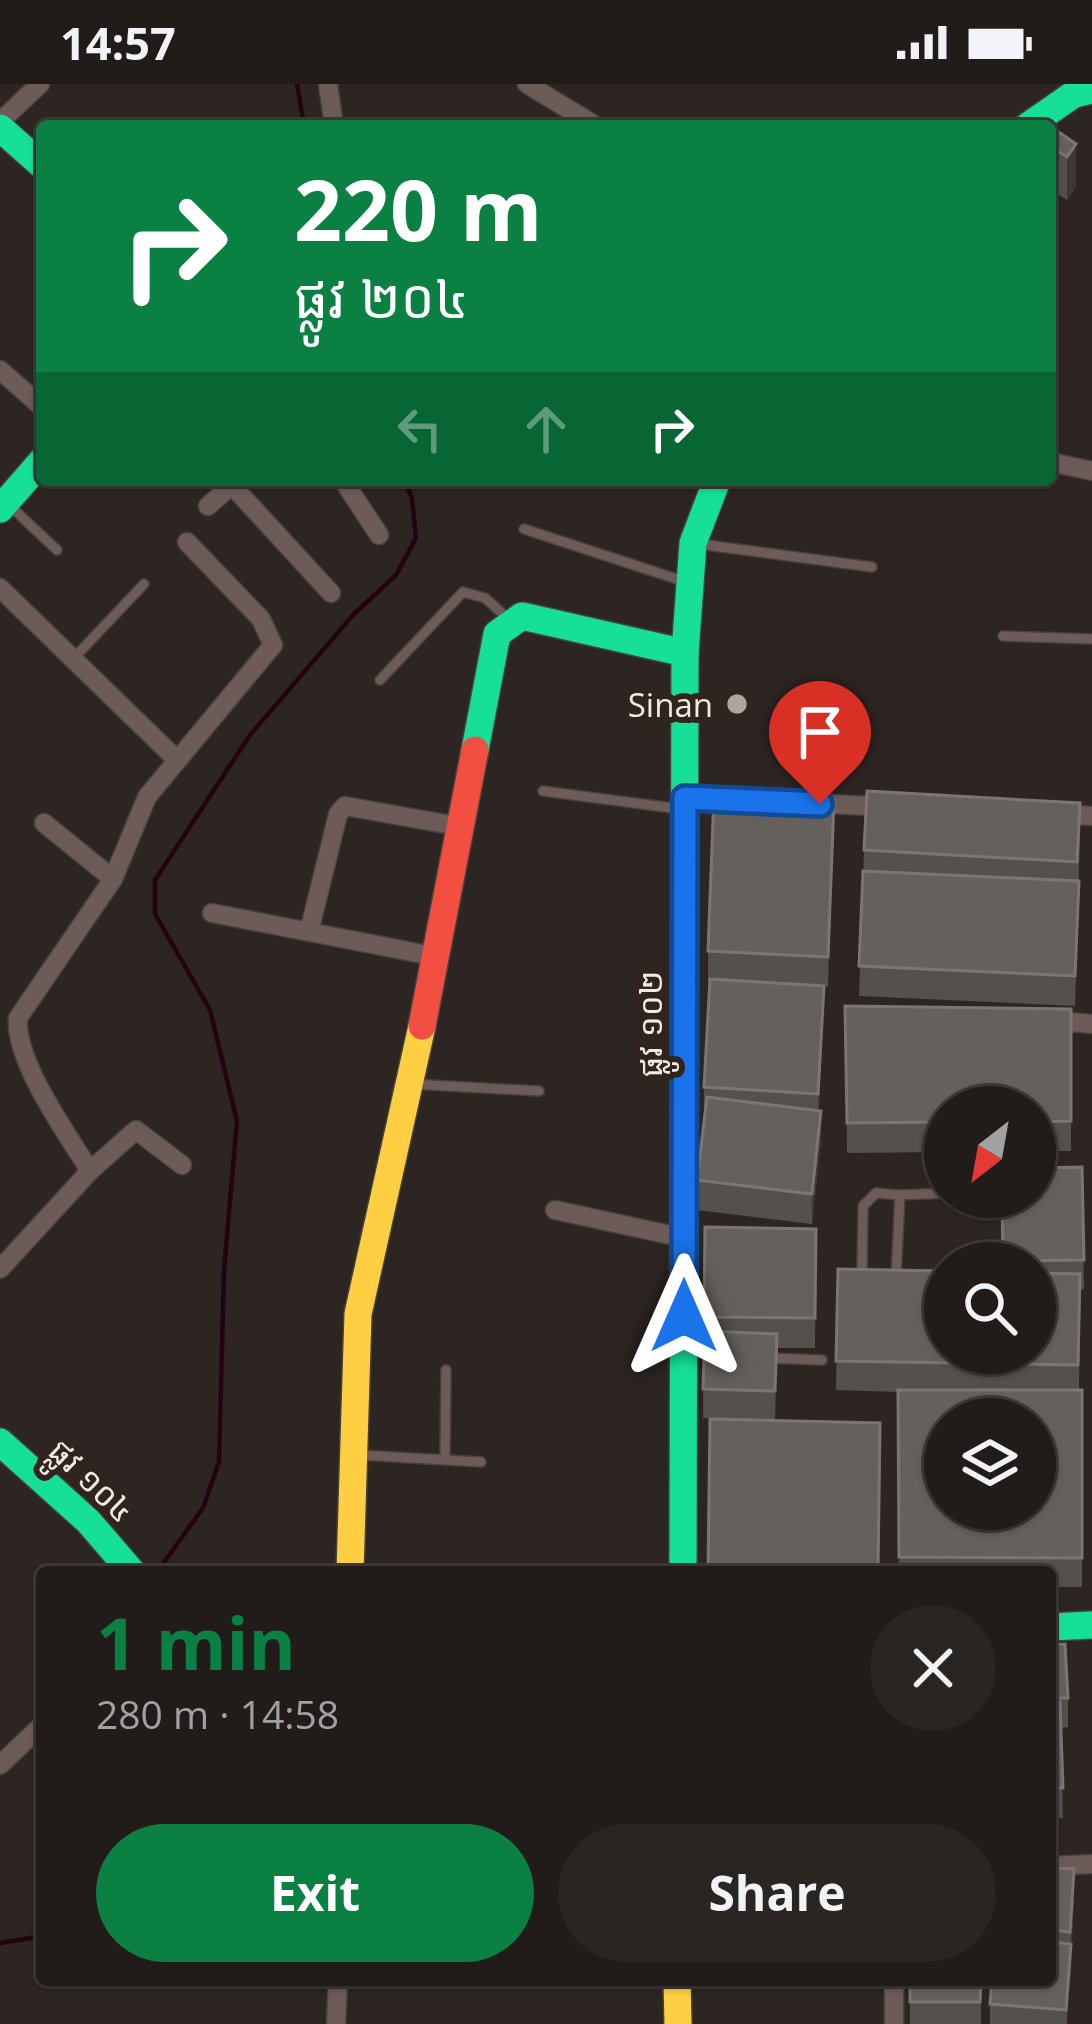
<!DOCTYPE html>
<html lang="en">
<head>
<meta charset="utf-8">
<style>
	body { margin:0; font-family:"Open Sans","Noto Sans Khmer",sans-serif; background:#292522; color:#f1f3f6; height:100vh; display:flex; flex-direction:column; font-size:45px; white-space:nowrap }
	* { box-sizing:border-box; margin:0 }
	p { font-size:39px; color:#a2a1a2 }
	.icon { flex:none; width:66px; height:66px; fill:none; stroke:currentColor; stroke-width:2; stroke-linecap:round; stroke-linejoin:round }
	.map { position:relative; flex:1; overflow:hidden }
	.side { position:absolute; left:36px; top:1482px; width:1020px; height:420px; display:flex; flex-direction:column; background:#211c19; border-radius:12px; box-shadow:0 3px 9px #0004,0 0 0 3px #3e3a38 }
	.side>* { flex:none }
	.guide { position:absolute; left:36px; top:36px; width:1020px; height:366px; border-radius:12px; box-shadow:0 3px 9px #0004,0 0 0 3px #3e3a38; background:#0b8043; color:#fff; overflow:hidden }
	.needle { width:78px; rotate:211deg }
	.buttons { position:absolute; left:924px; top:1002px; display:grid; gap:24px }
	.buttons a { display:grid; place-items:center; width:132px; height:132px; border-radius:50%; background:#211c19; box-shadow:0 3px 9px #0004,0 0 0 3px #3e3a38; font-size:60px }
	.pin { position:absolute; display:grid; place-items:center; width:102px; height:102px; color:#fff; margin:-123px -51px; border-radius:50% 50% 50% 0; rotate:-45deg; box-shadow:0 0 12px #0007 }
	.pin .icon { rotate:45deg }
	.me { position:absolute; width:132px; margin:-66px; rotate:0deg; stroke-linejoin:round; filter:drop-shadow(0 0 9px #0008) }
	.turn { display:flex; align-items:center; gap:42px; height:252px; padding:0 60px; font-size:54px }
	.turn .icon { width:156px; height:156px; stroke-width:2.5 }
	.turn b { display:block; font-size:84px; line-height:102px }
	.lanes { display:flex; align-items:center; height:114px; padding:0 60px; background:#0003; justify-content:center; gap:60px; direction:ltr }
	.lanes .off { opacity:.35 }
	.round { display:grid; place-items:center; flex:none; width:126px; height:126px; border-radius:63px; background:#292522 }
	.overview { display:flex; align-items:center; justify-content:space-between; height:204px; padding:0 60px }
	h1 { font-size:72px; font-weight:700; line-height:90px; color:#0b8043 }
	.button { display:flex; gap:24px; margin-top:auto; padding:24px 60px }
	.button a { flex:1; height:138px; border-radius:72px; background:#0b8043; color:#fff; font-size:48px; font-weight:700; line-height:138px; text-align:center }
	.button a+a { background:#292522; color:#f1f3f6 }
	.status { display:flex; justify-content:space-between; align-items:center; height:84px; padding:0 60px; background:#211c19; direction:ltr }
	.status svg { height:33px; fill:currentColor }
	.map>svg:first-child { display:block }
	.lines { fill:none; stroke-linecap:round; stroke-linejoin:round }
	.stream { stroke:#23030e; stroke-width:4.5 }
	.lane-casing { stroke:#47413d; stroke-width:12 }
	.street-casing { stroke:#47413d; stroke-width:21 }
	.fast-casing { stroke:#47413d; stroke-width:30 }
	.slow-casing { stroke:#47413d; stroke-width:30 }
	.jam-casing { stroke:#47413d; stroke-width:30 }
	.lane { stroke:#6d5b58; stroke-width:9 }
	.street { stroke:#6d5b58; stroke-width:18 }
	.fast { stroke:#16e098; stroke-width:27 }
	.slow { stroke:#ffcf43; stroke-width:27 }
	.jam { stroke:#f24e42; stroke-width:27 }
	.wall { fill:#54504b }
	.shaded-wall { fill:#3d3833 }
	.building { fill:#65605b; stroke:#7b7671; stroke-width:3; fill-rule:evenodd }
	.route-casing { stroke:#114b97; stroke-width:30 }
	.route { stroke:#1a73e8; stroke-width:21 }
	.poi-dot { fill:#ada5a0; stroke:#30241d; stroke-width:4.5 }
	.labels { text-anchor:middle; dominant-baseline:central; stroke-width:12; stroke-linejoin:round; paint-order:stroke }
	.poi-label { font-size:33px; fill:#f2eae5; stroke:#30241d; text-anchor:end }
	.street-label { font-size:33px; fill:#f2eae5; stroke:#30241d }
</style>
</head>
<body>
<div class="status"><b>14:57</b><svg viewBox="0 0 49 12"><path d="M0 12V9h3v3zM5 12V6h3v6zM10 12V3h3v9zM15 12V0h3v12zM26 1h20v11H26zM47 4h2v5h-2z"/></svg></div>
<div class="map">
<svg width="1092" height="1940" viewBox="0 0 1092 1940">
	<rect width="100%" height="100%" fill="#2c2521"/>
	<g class="lines">
		<g class="stream">
			<polyline points="297,0 304,42"/>
			<polyline points="157,1488 203,1424 219,1378 224,1186 237,1037 210,926 155,830 155,796 250,651 353,531 396,491 416,454 412,414 404,396"/>
			<polyline points="0,1859 42,1852"/>
		</g>
		<g class="lane-casing">
			<g id="lane">
				<polyline points="8,420 57,466"/>
				<polyline points="524,445 683,497"/>
				<polyline points="699,460 872,483"/>
				<polyline points="1003,552 1092,555"/>
				<polyline points="73,575 144,500"/>
				<polyline points="380,596 463,508 485,514 505,532"/>
				<polyline points="543,707 680,725"/>
				<polyline points="412,1000 539,1007"/>
				<polyline points="862,1192 863,1122 876,1109 900,1111"/>
				<polyline points="896,1193 900,1111 945,1109"/>
				<polyline points="767,1274 822,1276"/>
				<polyline points="360,1371 481,1378"/>
				<polyline points="445,1374 446,1286"/>
			</g>
		</g>
		<g class="street-casing">
			<g id="street">
				<polyline points="328,0 334,42"/>
				<polyline points="527,0 596,42"/>
				<polyline points="0,38 40,0"/>
				<polyline points="0,286 42,323"/>
				<polyline points="1050,378 1092,387"/>
				<polyline points="343,396 379,451"/>
				<polyline points="228,397 331,509"/>
				<polyline points="208,422 226,406 228,396"/>
				<polyline points="0,504 175,674"/>
				<polyline points="810,719 890,723"/>
				<polyline points="1055,730 1092,732"/>
				<polyline points="44,739 113,795"/>
				<polyline points="212,829 433,872"/>
				<polyline points="309,848 338,730 345,722 457,742"/>
				<polyline points="1049,936 1092,940"/>
				<polyline points="90,1087 136,1046 182,1081"/>
				<polyline points="555,1126 684,1154"/>
				<path d="M 0,1185 L 90,1087 C 67,1050 14,976 18,934 L 113,795 L 147,713 L 273,561 L 261,535 L 187,458"/>
				<polyline points="0,1681 42,1641"/>
				<polyline points="1050,1782 1092,1780"/>
				<polyline points="336,1940 338,1896"/>
				<polyline points="894,1940 894,1896"/>
			</g>
		</g>
		<g class="fast-casing">
			<g id="fast">
				<polyline points="1028,42 1074,10 1092,6"/>
				<polyline points="0,44 42,81"/>
				<polyline points="0,425 42,377"/>
				<polyline points="475,666 497,550 522,532 685,569"/>
				<polyline points="0,1358 88,1437 132,1488"/>
				<polyline points="683,1488 685,569 693,459 717,396"/>
				<polyline points="1050,1543 1092,1541"/>
			</g>
		</g>
		<g class="slow-casing">
			<g id="slow">
				<polyline points="350,1488 358,1230 422,942"/>
				<polyline points="677,1896 678,1940"/>
			</g>
		</g>
		<g class="jam-casing">
			<polyline id="jam" points="422,942 475,666"/>
		</g>
		<use href="#lane" class="lane"/>
		<use href="#street" class="street"/>
		<use href="#fast" class="fast"/>
		<use href="#slow" class="slow"/>
		<use href="#jam" class="jam"/>
	</g>
	<g class="wall">
		<polygon points="1050,42 1076,60 1076,103 1067,116 1050,105"/>
		<polygon points="834,746 828,903 824,902 819,1027 821,1057 812,1140 697,1126 697,1096 704,1032 704,1003 709,897 708,897 708,867"/>
		<polygon points="1080,749 1075,922 859,912 864,766"/>
		<polygon points="845,922 1071,925 1071,1067 1035,1067 1035,1023 945,1023 945,1068 847,1069"/>
		<polygon points="1082,1083 1084,1205 1080,1206 1079,1306 1082,1306 1082,1503 1050,1503 1050,1488 899,1488 898,1308 836,1306 838,1185 1035,1269 1035,1179 1002,1179 1001,1113"/>
		<polygon points="705,1143 816,1145 815,1264 777,1264 775,1337 703,1334"/>
		<polygon points="1050,1561 1068,1614 1068,1643 1061,1644 1063,1734 1050,1734"/>
		<polygon points="1050,1784 1074,1815 1067,1940 990,1940 990,1920 1050,1896"/>
		<rect x="910" y="1896" width="71" height="44"/>
	</g>
	<g class="shaded-wall">
		<polygon points="1076,60 1076,103 1067,116 1067,73"/>
		<polygon points="834,716 834,746 828,903 828,873"/>
		<polygon points="824,902 824,931 818,1039 818,1010"/>
		<polygon points="821,1027 821,1057 812,1140 812,1110"/>
		<polygon points="1074,1785 1071,1890 1066,1940 1070,1872"/>
	</g>
	<g class="building">
		<polygon points="1040,35 1050,42 1035,42"/>
		<polygon points="1050,42 1076,60 1067,73 1050,62"/>
		<polygon points="867,707 1080,719 1077,778 864,766"/>
		<polygon points="714,710 834,716 828,873 708,867"/>
		<polygon points="863,787 1079,797 1075,892 859,882"/>
		<polygon points="710,895 824,902 818,1010 704,1003"/>
		<polygon points="845,922 1071,925 1071,1037 1035,1038 1035,1023 945,1023 945,1038 847,1039"/>
		<polygon points="707,1013 821,1027 812,1110 697,1096"/>
		<polygon points="1082,1083 1084,1176 1003,1177 1002,1113 1035,1113 1035,1084"/>
		<polygon points="705,1143 816,1145 815,1234 704,1233"/>
		<polygon points="838,1185 945,1187 945,1269 1035,1269 1035,1189 1080,1190 1078,1281 836,1277"/>
		<polygon points="705,1247 777,1250 775,1307 703,1305"/>
		<path d="M 898,1306 L 1082,1306 L 1082,1474 L 899,1473 ZM 945,1335 L 1035,1335 L 1035,1425 L 945,1425 Z"/>
		<polygon points="710,1335 880,1339 878,1488 708,1488"/>
		<polygon points="1065,1560 1068,1614 1050,1614 1050,1561"/>
		<polygon points="1060,1618 1063,1704 1050,1704 1050,1619"/>
		<polygon points="1050,1784 1074,1785 1070,1848 1050,1846"/>
		<polygon points="1050,1858 1071,1860 1066,1926 990,1920 992,1896 1050,1896"/>
		<polygon points="910,1896 981,1896 980,1918 910,1918"/>
	</g>
	<g class="lines">
		<g class="route-casing">
			<polyline id="route" points="684,1232 685,714 820,720"/>
		</g>
		<use href="#route" class="route"/>
	</g>
	<circle class="poi-dot" cx="737" cy="620" r="12"/>
	<g class="labels">
		<g class="poi-label">
			<text x="713" y="620">Sinan</text>
		</g>
		<g class="street-label">
			<text transform="translate(649 940) rotate(-90)">ផ្លូវ ១០២</text>
			<text transform="translate(92 1396) rotate(44)">ផ្លូវ ១០៤</text>
		</g>
	</g>
</svg>
<div class="buttons">
<a><svg class="needle" viewBox="-14 -14 28 28"><path d="M0-13l5 13h-10z" fill="#e53935"/><path d="M0 13l5-13h-10z" fill="#a2a1a2"/></svg></a>
<a><svg class="icon" aria-label="search" viewBox="0 0 24 24"><circle cx="10" cy="10" r="6"/><path d="M15 15l6 6"/></svg></a>
<a><svg class="icon" aria-label="layers" viewBox="0 0 24 24"><path d="M12 4l9 5-9 5-9-5zM3 14l9 5 9-5"/></svg></a>
</div>
<div class="pin" style="left:820px;top:720px;background:#d93025"><svg class="icon" aria-label="arrive" viewBox="0 0 24 24"><path d="M6 21V4h12l-3 4 3 4H6"/></svg></div>
<svg class="me" style="left:684px;top:1232px" viewBox="-20 -20 40 40"><path d="M0-17L14 15 0 8-14 15z" fill="#1a73e8" stroke="#fff" stroke-width="4"/></svg>
<div class="guide">
<div class="turn"><svg class="icon" aria-label="right" viewBox="0 0 24 24"><path d="M7 20v-9h11M14 6l5 5-5 5"/></svg><div><b>220 m</b>ផ្លូវ ២០៤</div></div>
<div class="lanes"><svg class="icon off" aria-label="left" viewBox="0 0 24 24"><path d="M17 20v-9H6M10 6l-5 5 5 5"/></svg><svg class="icon off" aria-label="ahead" viewBox="0 0 24 24"><path d="M12 20V5M6 11l6-6 6 6"/></svg><svg class="icon" aria-label="right" viewBox="0 0 24 24"><path d="M7 20v-9h11M14 6l5 5-5 5"/></svg></div>
</div>
<section class="side">
<div class="overview"><div><h1>1 min</h1><p>280 m · 14:58</p></div><a class="round"><svg class="icon" aria-label="close" viewBox="0 0 24 24"><path d="M6 6l12 12M18 6L6 18"/></svg></a></div>
<div class="button"><a>Exit</a><a>Share</a></div>
</section>
</div>
</body>
</html>
